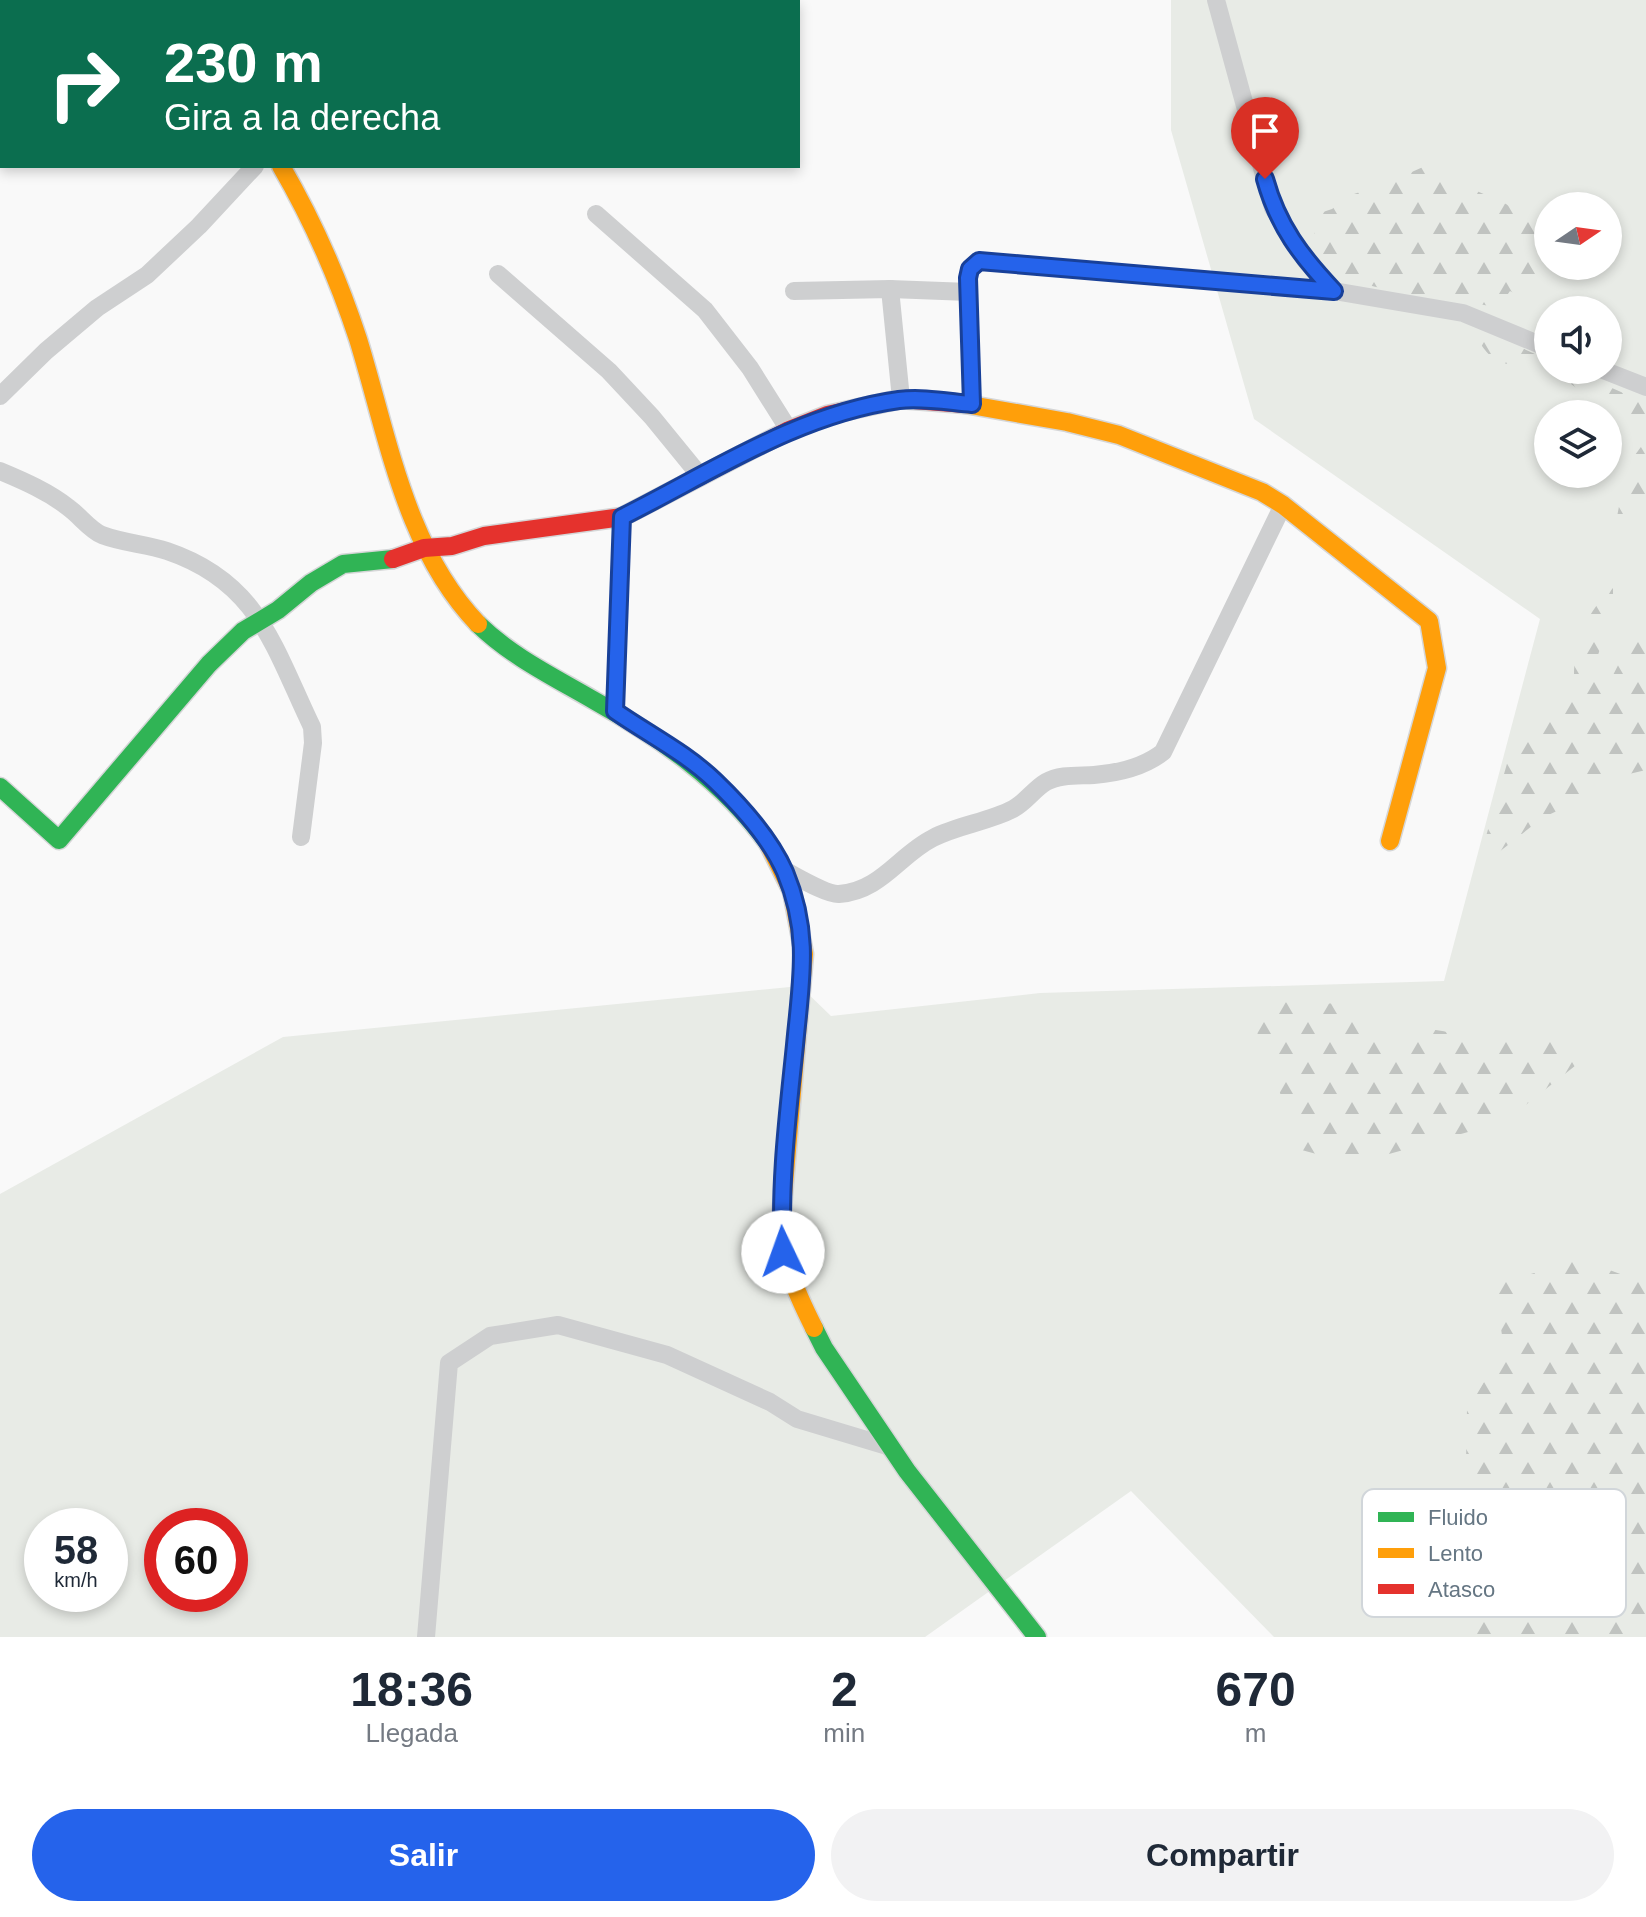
<!DOCTYPE html>
<html lang="es">
<head>
<meta charset="utf-8">
<style>
	body { margin:0; font-family:Helvetica,sans-serif; background:#f2f2f3; color:#1f2937; height:100vh; display:flex; flex-direction:column; font-size:30px; white-space:nowrap }
	* { box-sizing:border-box; margin:0 }
	p { font-size:26px; color:#747a83 }
	.icon { flex:none; width:44px; height:44px; fill:none; stroke:currentColor; stroke-width:2; stroke-linecap:round; stroke-linejoin:round }
	.map { position:relative; height:1637px; overflow:hidden }
	.side { display:flex; flex-direction:column; background:#fff; flex:1 }
	.side>* { flex:none }
	.hud { position:absolute; left:0px; top:0px; width:800px; height:168px; box-shadow:0 4px 12px #0003; background:#0b6e4f; color:#fff; overflow:hidden }
	.needle { width:52px; rotate:77deg }
	.controls { position:absolute; left:1534px; top:192px; display:grid; gap:16px }
	.controls a { display:grid; place-items:center; width:88px; height:88px; border-radius:50%; background:#fff; box-shadow:0 4px 12px #0003; font-size:40px }
	.speed { position:absolute; left:24px; top:1508px; display:flex; gap:16px; font-size:40px; font-weight:700; text-align:center }
	.speed>* { display:grid; place-content:center; width:104px; height:104px; border-radius:50%; background:#fff; box-shadow:0 4px 12px #0003; line-height:1 }
	.speed small { font-size:20px; font-weight:400 }
	.speed .limit { border:12px solid #d22; background:#fff; color:#111 }
	.pin { position:absolute; display:grid; place-items:center; width:68px; height:68px; color:#fff; margin:-82px -34px; border-radius:50% 50% 50% 0; rotate:-45deg; box-shadow:0 0 8px #0007 }
	.pin .icon { rotate:45deg }
	.me { position:absolute; width:88px; margin:-44px; rotate:357deg; stroke-linejoin:round; filter:drop-shadow(0 0 6px #0008) }
	.turn { display:flex; align-items:center; gap:28px; height:168px; padding:0 32px; font-size:36px }
	.turn .icon { width:104px; height:104px; stroke-width:2.5 }
	.turn b { display:block; font-size:56px; line-height:68px }
	.eta { display:flex; justify-content:space-evenly; align-items:center; height:136px; text-align:center }
	.eta b { font-size:48px; font-weight:800; line-height:56px }
	.cta { display:flex; gap:16px; margin-top:auto; padding:16px 32px }
	.cta a { flex:1; height:92px; border-radius:48px; background:#2563eb; color:#fff; font-size:32px; font-weight:800; line-height:92px; text-align:center }
	.cta a+a { background:#f2f2f3; color:#1f2937 }
	.map>svg:first-child { display:block }
	.green { fill:#e8ebe6; fill-rule:evenodd }
	.forest { fill:url(#forest-firs) }
	.lines { fill:none; stroke-linecap:round; stroke-linejoin:round }
	.fast-casing { stroke:#d5d6d7; stroke-width:21 }
	.slow-casing { stroke:#d5d6d7; stroke-width:21 }
	.jam-casing { stroke:#d5d6d7; stroke-width:21 }
	.street { stroke:#cecfd0; stroke-width:18 }
	.fast { stroke:#30b455; stroke-width:18 }
	.slow { stroke:#ff9f0a; stroke-width:18 }
	.jam { stroke:#e5322d; stroke-width:18 }
	.route-casing { stroke:#184099; stroke-width:20 }
	.route { stroke:#2563eb; stroke-width:14 }
	.key { fill:#fff; stroke:#d1d6da; stroke-width:2 }
	.key-label { font-size:22px; fill:#657683 }
</style>
</head>
<body>
<div class="map">
<svg width="1646" height="1637" viewBox="0 0 1646 1637">
	<defs>
		<pattern id="forest-firs" width="22" height="20" patternUnits="userSpaceOnUse" patternTransform="scale(2)"><rect width="22" height="20" fill="#e8ebe6"/><path d="M5 1l3.5 6h-7zM16 11l3.5 6h-7z" fill="#c0c3c0"/></pattern>
	</defs>
	<rect width="100%" height="100%" fill="#f9f9f9"/>
	<path class="green" d="M 1171,0 L 1646,0 L 1646,1637 L 1274,1637 L 1131,1491 L 925,1637 L 0,1637 L 0,1194 L 283,1037 L 800,986 L 831,1016 L 1040,993 L 1444,981 L 1540,619 L 1254,419 L 1171,130 ZM 1548,206 L 1608,206 L 1608,266 L 1548,266 ZM 1548,310 L 1608,310 L 1608,370 L 1548,370 ZM 1548,414 L 1608,414 L 1608,474 L 1548,474 ZM 42,1526 L 110,1526 L 110,1594 L 42,1594 ZM 162,1526 L 230,1526 L 230,1594 L 162,1594 Z"/>
	<g class="forest">
		<path d="M 1423,167 L 1506,204 L 1537,226 L 1548,229 L 1548,266 L 1551,266 C 1540,276 1535,289 1525,300 L 1510,291 L 1498,308 C 1456,296 1344,296 1322,257 C 1314,243 1314,230 1314,215 L 1332,209 L 1351,195 L 1387,183 Z"/>
		<path d="M 1468,323 L 1548,360 L 1548,368 L 1543,365 C 1496,367 1491,364 1468,323 Z"/>
		<polygon points="1553,370 1571,370 1646,403 1646,498 1633,521 1615,527 1622,491 1635,455 1646,440 1644,421 1605,410"/>
		<path d="M 1613,588 L 1613,610 L 1592,673 L 1611,679 L 1629,644 L 1644,632 L 1646,627 L 1646,770 L 1612,778 L 1593,786 L 1559,810 L 1542,818 L 1494,856 L 1478,864 L 1515,736 L 1564,707 L 1575,691 C 1570,654 1584,612 1613,588 Z"/>
		<path d="M 1266,999 L 1304,1005 L 1338,1003 L 1363,1033 L 1380,1042 C 1393,1039 1409,1030 1421,1029 C 1440,1028 1457,1036 1476,1037 C 1509,1038 1544,1034 1575,1042 L 1585,1058 L 1504,1122 L 1353,1164 L 1298,1149 L 1287,1109 L 1262,1052 L 1252,1012 Z"/>
		<polygon points="1575,1240 1596,1265 1623,1275 1646,1257 1646,1637 1469,1637 1464,1603 1471,1576 1477,1519 1466,1464 1467,1409 1497,1361 1502,1335 1494,1285 1548,1269"/>
	</g>
	<g class="lines">
		<g class="fast-casing">
			<g id="fast">
				<path d="M 478,624 C 512,657 554,677 595,701 C 661,738 723,781 768,843"/>
				<polyline points="0,787 59,840 209,664 243,631 278,610 311,583 343,564 393,559"/>
				<polyline points="814,1328 824,1348 907,1471 1037,1637"/>
			</g>
		</g>
		<g class="slow-casing">
			<g id="slow">
				<polyline points="174,0 175,2"/>
				<path d="M 281,166 C 313,221 338,278 358,339 C 388,436 405,548 478,624"/>
				<polyline points="965,404 1067,422 1119,435 1262,492 1283,505 1429,621 1437,668 1390,841"/>
				<path d="M 768,843 L 792,891 L 804,954 L 781,1219 C 784,1265 794,1288 814,1328"/>
			</g>
		</g>
		<g class="jam-casing">
			<polyline id="jam" points="393,559 424,548 452,546 484,536 622,517 789,430 827,415 901,399 965,404"/>
		</g>
		<g class="street">
			<polyline points="1216,0 1273,208 1306,261 1334,291 1463,313 1548,348"/>
			<polyline points="267,2 268,0"/>
			<polyline points="596,214 705,310 750,368 789,430"/>
			<polyline points="498,274 609,371 652,417 701,477"/>
			<polyline points="890,289 901,399"/>
			<polyline points="794,291 890,289 969,292"/>
			<polyline points="1603,370 1646,387"/>
			<polyline points="0,396 46,351 97,308 147,275 199,226 255,166"/>
			<polyline points="972,404 968,278 970,269 979,261 1334,291"/>
			<path d="M 0,471 C 24,481 49,492 69,508 C 80,516 90,530 102,535 C 123,543 146,544 167,551 C 259,582 274,648 312,727 L 313,743 L 301,837"/>
			<polyline points="615,711 622,517"/>
			<path d="M 784,870 C 796,876 827,895 839,894 C 881,891 899,855 933,838 C 958,825 988,822 1013,809 C 1026,802 1034,789 1046,782 C 1060,774 1079,776 1094,775 C 1118,773 1144,767 1163,752 L 1283,505"/>
			<polyline points="426,1637 449,1363 490,1336 558,1325 667,1355 770,1402 797,1419 890,1447"/>
		</g>
		<use href="#fast" class="fast"/>
		<use href="#slow" class="slow"/>
		<use href="#jam" class="jam"/>
	</g>
	<g class="lines">
		<g class="route-casing">
			<path id="route" d="M 783,1252 C 779,1183 788,1114 795,1045 C 801,981 811,934 785,872 C 770,838 741,806 715,781 C 686,753 648,734 615,711 L 622,517 C 712,472 798,414 899,400 C 922,397 949,402 972,404 L 968,278 L 970,269 L 979,261 L 1334,291 C 1301,256 1278,226 1265,179"/>
		</g>
		<use href="#route" class="route"/>
	</g>
	<rect x="1362" y="1489" width="264" height="128" rx="12" class="key"/>
	<rect x="1378" y="1512" width="36" height="10" fill="#30b455"/>
	<rect x="1378" y="1548" width="36" height="10" fill="#ff9f0a"/>
	<rect x="1378" y="1584" width="36" height="10" fill="#e5322d"/>
	<g class="key-label">
		<text x="1428" y="1525">Fluido</text>
		<text x="1428" y="1561">Lento</text>
		<text x="1428" y="1597">Atasco</text>
	</g>
</svg>
<div class="controls">
<a><svg class="needle" viewBox="-14 -14 28 28"><path d="M0-13l5 13h-10z" fill="#e53935"/><path d="M0 13l5-13h-10z" fill="#747a83"/></svg></a>
<a><svg class="icon" aria-label="sound" viewBox="0 0 24 24"><path d="M4 9h4l5-4v14l-5-4H4zM17 9q2 3 0 6"/></svg></a>
<a><svg class="icon" aria-label="layers" viewBox="0 0 24 24"><path d="M12 4l9 5-9 5-9-5zM3 14l9 5 9-5"/></svg></a>
</div>
<div class="speed"><div>58<small>km/h</small></div><div class="limit">60</div></div>
<div class="pin" style="left:1265px;top:179px;background:#d93025"><svg class="icon" aria-label="arrive" viewBox="0 0 24 24"><path d="M6 21V4h12l-3 4 3 4H6"/></svg></div>
<svg class="me" style="left:783px;top:1252px" viewBox="-20 -20 40 40"><circle r="19" fill="#fff"/><path d="M0-13L10 11 0 6-10 11z" fill="#2563eb"/></svg>
<div class="hud">
<div class="turn"><svg class="icon" aria-label="right" viewBox="0 0 24 24"><path d="M7 20v-9h11M14 6l5 5-5 5"/></svg><div><b>230 m</b>Gira a la derecha</div></div>
</div>
</div>
<section class="side">
<div class="eta">
<div><b>18:36</b><p>Llegada</p></div>
<div><b>2</b><p>min</p></div>
<div><b>670</b><p>m</p></div>
</div>
<div class="cta"><a>Salir</a><a>Compartir</a></div>
</section>
</body>
</html>
